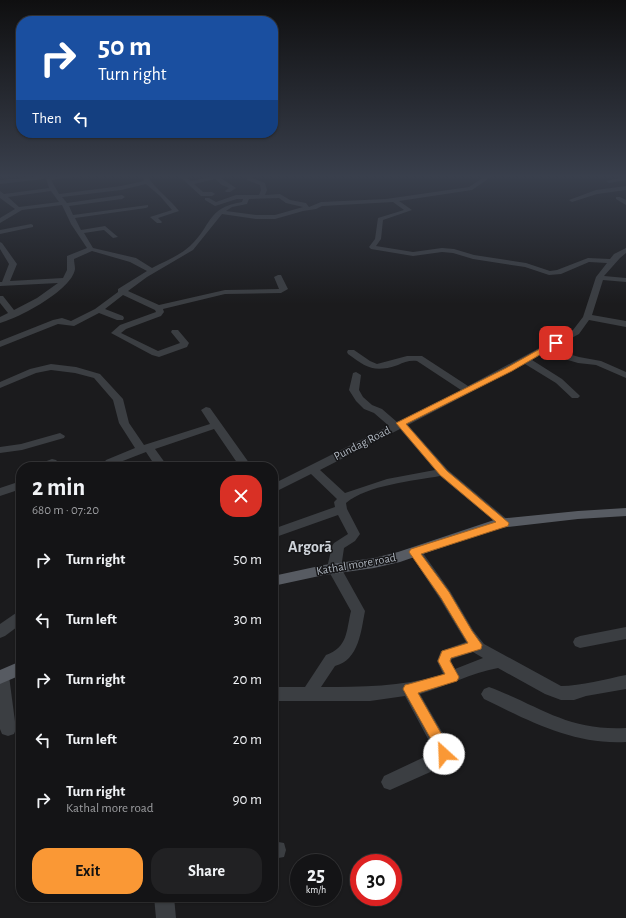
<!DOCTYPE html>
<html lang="en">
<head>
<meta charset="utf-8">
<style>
	body { margin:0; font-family:"Alegreya Sans",sans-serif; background:#212123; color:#f1f3f6; height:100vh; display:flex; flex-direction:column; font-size:15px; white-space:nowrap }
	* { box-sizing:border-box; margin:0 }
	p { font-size:13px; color:#9d9ea1 }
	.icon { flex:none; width:22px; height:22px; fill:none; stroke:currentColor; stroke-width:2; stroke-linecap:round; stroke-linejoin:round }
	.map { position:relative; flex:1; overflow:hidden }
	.sheet { position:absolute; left:16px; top:462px; width:262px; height:440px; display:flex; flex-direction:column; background:#141416; border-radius:16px; box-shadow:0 1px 3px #0004,0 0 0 1px #333335 }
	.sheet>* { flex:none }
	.banner { position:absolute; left:16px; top:16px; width:262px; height:122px; border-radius:16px; box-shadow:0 1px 3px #0004,0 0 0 1px #333335; background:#1a4fa0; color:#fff; overflow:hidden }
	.speed { position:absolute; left:290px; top:854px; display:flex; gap:8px; font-size:20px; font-weight:700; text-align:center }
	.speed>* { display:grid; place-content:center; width:52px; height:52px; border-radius:50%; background:#141416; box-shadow:0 1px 3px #0004,0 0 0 1px #333335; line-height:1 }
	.speed small { font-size:10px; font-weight:400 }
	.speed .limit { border:6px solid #d22; background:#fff; color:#111 }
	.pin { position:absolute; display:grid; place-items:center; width:34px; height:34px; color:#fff; margin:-17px; border-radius:8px; box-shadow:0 2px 6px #0006 }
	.me { position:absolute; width:44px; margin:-22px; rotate:335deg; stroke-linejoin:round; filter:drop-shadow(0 0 3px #0008) }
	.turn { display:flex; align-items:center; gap:14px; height:84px; padding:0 16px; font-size:18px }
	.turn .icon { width:52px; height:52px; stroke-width:2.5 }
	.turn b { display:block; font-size:28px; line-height:34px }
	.then { display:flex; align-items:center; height:38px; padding:0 16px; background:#0003; gap:8px; font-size:15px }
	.round { display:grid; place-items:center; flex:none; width:42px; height:42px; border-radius:16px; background:#212123 }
	.summary { display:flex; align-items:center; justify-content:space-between; height:68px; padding:0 16px }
	h1 { font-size:24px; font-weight:700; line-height:30px }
	.cta { display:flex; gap:8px; margin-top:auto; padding:8px 16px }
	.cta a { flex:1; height:46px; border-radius:16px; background:#fa9835; color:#111; font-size:16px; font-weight:700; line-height:46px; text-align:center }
	.cta a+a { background:#212123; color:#f1f3f6 }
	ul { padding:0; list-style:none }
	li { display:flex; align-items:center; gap:12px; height:60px; padding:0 16px }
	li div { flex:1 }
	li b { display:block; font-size:15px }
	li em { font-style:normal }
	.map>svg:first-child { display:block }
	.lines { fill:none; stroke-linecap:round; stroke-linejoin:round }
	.minor { fill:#3b3e42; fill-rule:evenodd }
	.major { fill:#575b62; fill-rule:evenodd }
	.route { fill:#fa9835; stroke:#a26322 }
	.labels { text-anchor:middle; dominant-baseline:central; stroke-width:3; stroke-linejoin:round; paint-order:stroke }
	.street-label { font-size:12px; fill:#adb4bd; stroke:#161618 }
	.district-label { font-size:16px; font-weight:bold; fill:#ced3d9; stroke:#161618 }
</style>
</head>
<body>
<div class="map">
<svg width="626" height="918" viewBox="0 0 626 918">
	<rect width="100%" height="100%" fill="#1b1b1d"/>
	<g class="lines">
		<g class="minor">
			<path d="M 65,175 L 86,175 L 51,180 L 59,194 L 121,186 L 144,181 L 142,176 L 147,175 C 152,186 171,200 179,211 L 158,218 L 162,222 L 161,223 L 157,223 L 150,217 L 172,210 L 160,196 L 146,184 L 121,190 L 62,197 L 67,203 L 122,195 L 125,197 L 122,199 L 69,206 L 73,215 L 148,205 L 148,207 L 146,208 L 75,218 L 81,230 L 105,226 L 118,237 L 113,238 L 104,230 L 84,233 L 93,248 L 136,258 L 152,268 C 165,261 179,256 190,246 C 212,226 206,208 242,202 L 243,199 L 237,199 L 215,206 L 205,200 L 205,198 L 209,198 L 216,202 L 236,195 L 259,195 L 261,190 L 260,185 L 247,180 L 248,175 L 254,175 L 252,178 L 265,183 L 267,190 L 265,195 L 280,194 L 290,200 L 306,203 L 309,207 L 321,202 L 386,199 L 469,187 L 487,175 L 494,175 L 472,190 L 399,201 L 412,210 L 383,220 L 381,239 L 376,246 L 413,252 L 442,248 L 454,249 L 474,255 L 526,263 L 550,271 L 557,270 L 588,258 L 610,259 L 614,254 L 626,248 L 626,253 L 620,258 L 604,276 L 626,278 L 626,282 L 603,280 L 592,315 L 626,321 L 626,327 L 589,320 L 579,334 L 551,349 L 579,357 L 601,361 L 626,372 L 626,378 L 596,365 L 578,363 L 544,353 L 532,360 L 562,379 L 578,394 L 580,396 L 578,398 L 572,398 L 556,383 L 525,364 L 408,425 L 448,470 L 508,520 L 510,523 L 508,526 L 504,527 L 500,526 L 440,476 C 413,481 367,485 346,503 L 347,509 L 360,534 L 355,541 L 344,548 L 341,568 L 365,611 C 361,631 359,660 335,666 L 321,687 C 362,687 401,687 440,675 L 443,674 L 437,661 L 441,651 L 466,642 L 440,599 L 409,552 L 410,549 L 415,547 L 420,549 L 450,591 L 473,630 L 484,644 L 561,686 C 581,686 606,679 626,675 L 626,689 L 586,696 L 574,700 L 561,700 L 545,694 L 498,668 C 471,673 447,686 420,694 L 449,744 L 452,754 L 446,765 L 390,790 L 384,788 L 381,782 L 384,776 L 435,752 L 405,696 L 370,701 L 273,701 L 273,687 L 305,687 L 326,655 C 348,647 346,632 351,611 L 327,568 L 332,546 L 334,543 L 348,534 L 338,515 L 273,538 L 273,529 L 335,507 L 334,502 L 337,499 L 311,474 L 273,493 L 273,484 L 389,426 L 374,413 L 364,409 L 356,401 L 349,390 L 353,373 L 356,372 L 361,375 L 359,390 L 363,397 L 372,405 L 382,409 L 397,422 L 461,390 L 417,361 C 410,360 404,362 398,365 C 374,373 367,368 348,354 L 347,352 L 348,350 L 354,350 L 370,361 L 377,364 L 407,356 L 422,356 L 468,386 L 573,330 L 583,317 L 596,277 L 607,263 L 589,262 L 561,274 L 549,275 L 525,267 L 473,259 L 453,253 L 442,252 L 413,256 L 371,249 L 369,247 L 375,239 L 378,218 L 404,210 L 393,202 L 322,206 L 316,209 L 303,211 L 275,219 L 256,219 L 222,214 L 193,250 L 147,277 L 128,291 L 159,305 L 225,290 L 279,289 L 274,277 L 278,275 L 281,275 L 288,289 L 281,293 L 225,294 L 163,309 L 164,312 L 161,316 L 126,329 L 121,333 L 158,351 L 180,343 L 171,332 L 172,330 L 178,330 L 189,343 L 187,347 L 159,357 L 152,355 L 111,333 L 120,325 L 156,312 L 155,310 L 123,295 L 105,309 L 123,316 L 124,318 L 123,320 L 117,320 L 99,313 L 74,326 L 58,324 L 0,347 L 0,341 L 53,320 L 62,318 L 71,321 L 95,309 L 118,292 L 118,289 L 147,271 L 130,262 L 92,251 L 74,259 C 74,262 75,266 75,269 C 72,290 19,318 0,323 L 0,317 L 8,313 L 0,303 L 0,296 L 3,296 L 14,310 L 37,298 L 58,283 L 0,286 L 0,282 L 2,282 L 9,264 L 0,249 L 0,242 L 2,243 L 17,264 L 10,281 L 63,278 L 67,270 L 67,256 L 87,248 L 71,224 L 62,205 L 22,210 L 0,223 L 0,218 L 15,209 L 0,198 L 0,191 L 4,194 L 49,188 L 46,178 ZM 51,191 L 59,202 L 19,207 L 8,197 ZM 279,198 L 286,203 L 303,207 L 275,215 L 256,215 L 226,211 L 232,207 L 247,204 L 249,199 ZM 400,429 L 435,470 L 387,479 L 345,493 L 320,470 ZM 473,652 L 483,658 L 455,669 L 451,661 L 452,659 Z"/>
			<polygon points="178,175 185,175 191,181 219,175 232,175 221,178 236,188 230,192 226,192 225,191 229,188 222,185 215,179 194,184 203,192 212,192 215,194 212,196 201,196"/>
			<polygon points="42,176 45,178 44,179 0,184 0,180"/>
			<polygon points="626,176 626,180 609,183 606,181"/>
			<polygon points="626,186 626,190 597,194 572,202 569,200 596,190"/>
			<polygon points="616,197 620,197 626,200 626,205 616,199"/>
			<polygon points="31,224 33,225 33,227 0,234 0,230"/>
			<polygon points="51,364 76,367 100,374 123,399 129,423 144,445 210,424 201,410 206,407 210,408 252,467 240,467 214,429 155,449 168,467 156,467 146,452 115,464 118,467 106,467 103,464 106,460 135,448 119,423 113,400 94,378 75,373 51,370 36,373 0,388 0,382 30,369"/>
			<polygon points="60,433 65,436 64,438 22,450 0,453 0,447 21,444"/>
			<path d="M 52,459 L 56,460 L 58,462 C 52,469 43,467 34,467 L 36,465 Z"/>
			<polygon points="21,481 21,489 0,496 0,488"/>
			<polygon points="21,612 21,624 5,636 0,638 0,624 16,613"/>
			<polygon points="626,627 626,639 580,648 575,646 573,642 575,638 580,636"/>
			<polygon points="0,670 6,671 9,676 16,729 14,734 8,736 2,734 0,729"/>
			<path d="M 489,687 C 540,706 567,731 626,728 L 626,742 C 574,745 529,721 484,699 L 481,694 L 484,689 Z"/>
			<polygon points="273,841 284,843 286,850 284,857 273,859"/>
			<polygon points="154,897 174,897 176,918 156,918"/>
		</g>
		<g class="major">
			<polygon points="626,508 626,516 578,519 498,528 400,562 374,568 324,575 273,586 273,576 324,565 374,558 398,552 497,519 578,511"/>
			<polygon points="21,661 21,675 0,684 0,670"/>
		</g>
	</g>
	<linearGradient id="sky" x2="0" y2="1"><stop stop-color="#0f0f10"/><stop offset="0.58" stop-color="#393f4c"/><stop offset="1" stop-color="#393f4c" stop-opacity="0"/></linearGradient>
	<rect width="626" height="304" fill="url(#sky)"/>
	<polygon class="route" points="554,341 556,341 560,343 512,371 406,424 447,471 509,523 508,526 421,554 449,592 472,631 482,645 481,649 451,658 450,661 459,677 457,681 418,693 450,749 451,754 449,759 444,761 440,759 437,750 403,689 405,685 409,684 445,674 438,661 442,651 468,643 441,598 409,552 411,549 496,522 440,475 396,423 506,368"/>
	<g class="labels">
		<g class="street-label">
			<text transform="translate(362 443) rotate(-27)">Pundag Road</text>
			<text transform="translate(356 564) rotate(-10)">Kathal more road</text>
		</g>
		<g class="district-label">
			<text x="310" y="547">Argorā</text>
		</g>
	</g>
</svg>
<div class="speed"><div>25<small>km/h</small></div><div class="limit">30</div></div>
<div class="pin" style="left:556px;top:343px;background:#d93025"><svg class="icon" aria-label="arrive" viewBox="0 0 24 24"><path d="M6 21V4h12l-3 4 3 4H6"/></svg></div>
<svg class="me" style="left:444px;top:754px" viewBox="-20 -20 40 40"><circle r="19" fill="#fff"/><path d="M0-13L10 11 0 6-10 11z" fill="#fa9835"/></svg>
<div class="banner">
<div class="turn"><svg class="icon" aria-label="right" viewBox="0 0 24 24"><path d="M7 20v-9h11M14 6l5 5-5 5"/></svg><div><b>50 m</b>Turn right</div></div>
<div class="then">Then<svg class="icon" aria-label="left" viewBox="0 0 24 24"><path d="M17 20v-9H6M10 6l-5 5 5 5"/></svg></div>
</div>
<section class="sheet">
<div class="summary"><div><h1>2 min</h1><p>680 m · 07:20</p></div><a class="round" style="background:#d93025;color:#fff"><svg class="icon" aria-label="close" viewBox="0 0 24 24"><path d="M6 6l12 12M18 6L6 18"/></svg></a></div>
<ul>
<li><svg class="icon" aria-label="right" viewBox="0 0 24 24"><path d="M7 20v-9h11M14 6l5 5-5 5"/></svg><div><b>Turn right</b></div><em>50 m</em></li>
<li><svg class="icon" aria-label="left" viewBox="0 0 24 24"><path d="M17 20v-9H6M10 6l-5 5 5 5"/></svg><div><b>Turn left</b></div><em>30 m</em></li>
<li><svg class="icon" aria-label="right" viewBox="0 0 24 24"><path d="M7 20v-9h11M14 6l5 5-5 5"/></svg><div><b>Turn right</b></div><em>20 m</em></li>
<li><svg class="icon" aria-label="left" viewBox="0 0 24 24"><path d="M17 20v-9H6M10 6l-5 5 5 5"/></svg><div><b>Turn left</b></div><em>20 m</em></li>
<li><svg class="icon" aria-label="right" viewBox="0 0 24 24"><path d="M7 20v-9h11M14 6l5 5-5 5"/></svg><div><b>Turn right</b><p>Kathal more road</p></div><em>90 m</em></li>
</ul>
<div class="cta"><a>Exit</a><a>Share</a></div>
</section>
</div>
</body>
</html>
